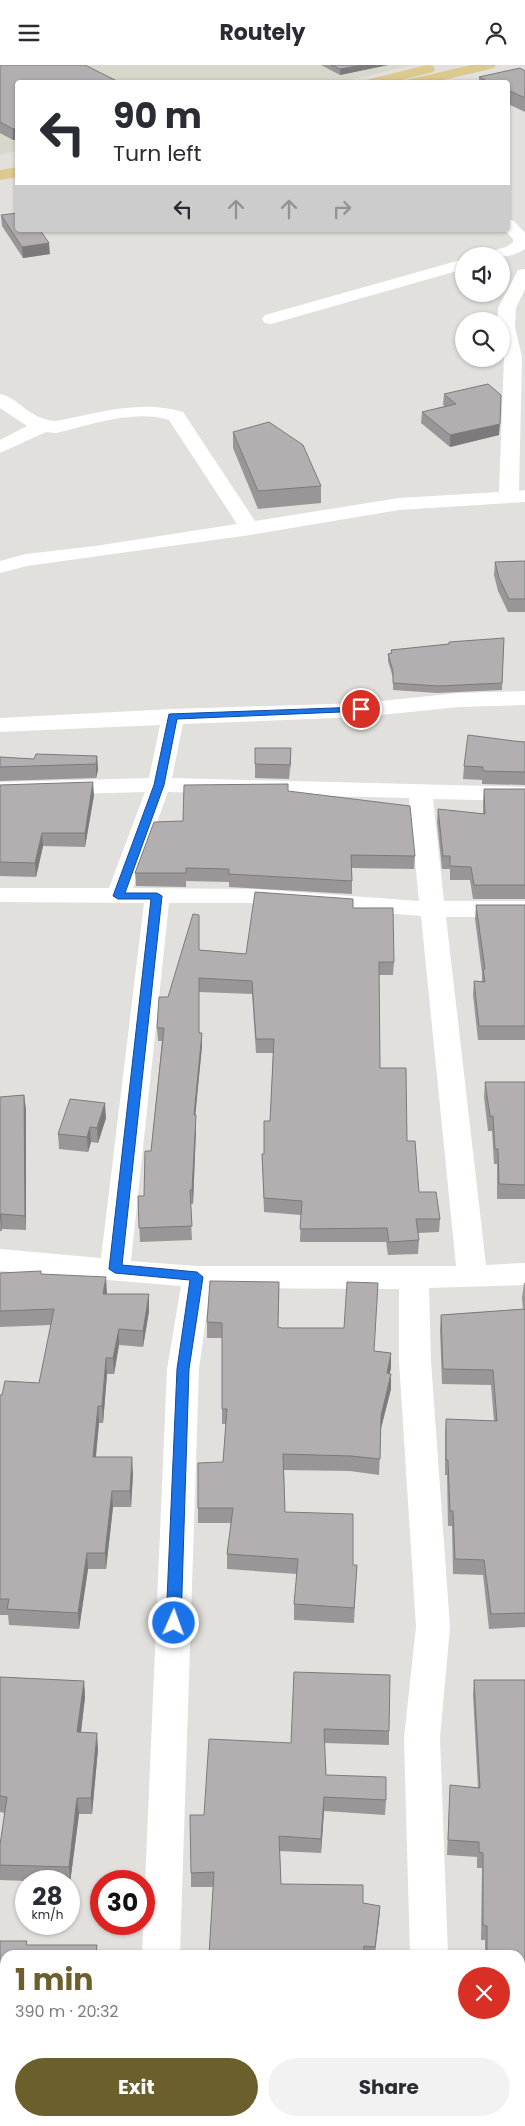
<!DOCTYPE html>
<html lang="en">
<head>
<meta charset="utf-8">
<style>
	body { margin:0; font-family:Poppins,sans-serif; background:#f2f2f3; color:#2b2b33; height:100vh; display:flex; flex-direction:column; font-size:19px; white-space:nowrap }
	* { box-sizing:border-box; margin:0 }
	p { font-size:16px; color:#7c7c81 }
	.icon { flex:none; width:28px; height:28px; fill:none; stroke:currentColor; stroke-width:2; stroke-linecap:round; stroke-linejoin:round }
	.map { position:relative; flex:1; overflow:hidden }
	.details { position:absolute; left:0px; top:1885px; width:525px; height:176px; display:flex; flex-direction:column; background:#fff; border-radius:15px 15px 0 0; box-shadow:0 1px 4px #0004 }
	.details>* { flex:none }
	.hud { position:absolute; left:15px; top:15px; width:495px; height:152px; border-radius:5px; box-shadow:0 1px 4px #0004; background:#fff; color:#2b2b33; overflow:hidden }
	.controls { position:absolute; left:455px; top:182px; display:grid; gap:10px }
	.controls a { display:grid; place-items:center; width:55px; height:55px; border-radius:50%; background:#fff; box-shadow:0 1px 4px #0004; font-size:25px }
	.speed { position:absolute; left:15px; top:1805px; display:flex; gap:10px; font-size:25px; font-weight:700; text-align:center }
	.speed>* { display:grid; place-content:center; width:65px; height:65px; border-radius:50%; background:#fff; box-shadow:0 1px 4px #0004; line-height:1 }
	.speed small { font-size:12px; font-weight:400 }
	.speed .limit { border:8px solid #d22; background:#fff; color:#111 }
	.pin { position:absolute; display:grid; place-items:center; width:42px; height:42px; color:#fff; margin:-21px; border:2px solid #fff; border-radius:50%; box-shadow:0 1px 5px #0007 }
	.me { position:absolute; width:55px; margin:-28px; rotate:2deg; stroke-linejoin:round; filter:drop-shadow(0 0 4px #0008) }
	.turn { display:flex; align-items:center; gap:18px; height:105px; padding:0 15px; font-size:22px }
	.turn .icon { width:65px; height:65px; stroke-width:2.5 }
	.turn b { display:block; font-size:35px; line-height:42px }
	.lanes { display:flex; align-items:center; height:48px; padding:0 15px; background:#0003; justify-content:center; gap:25px; direction:ltr }
	.lanes .off { opacity:.35 }
	.round { display:grid; place-items:center; flex:none; width:52px; height:52px; border-radius:26px; background:#f2f2f3 }
	.overview { display:flex; align-items:center; justify-content:space-between; height:85px; padding:0 15px }
	h1 { font-size:30px; font-weight:700; line-height:38px; color:#6b5f2c }
	.primary-button { display:flex; gap:10px; margin-top:auto; padding:10px 15px }
	.primary-button a { flex:1; height:58px; border-radius:30px; background:#6b5f2c; color:#fff; font-size:20px; font-weight:700; line-height:58px; text-align:center }
	.primary-button a+a { background:#f2f2f3; color:#2b2b33 }
	header { display:flex; justify-content:space-between; align-items:center; height:65px; padding:0 15px; background:#fff; font-size:22px; font-weight:700 }
	.map>svg:first-child { display:block }
	.built { fill:#d9d6cb }
	.lines { fill:none; stroke-linecap:round; stroke-linejoin:round }
	.street { fill:#fff; fill-rule:evenodd }
	.primary { fill:#dcc98e; fill-rule:evenodd }
	.wall { fill:#9a9698 }
	.shaded-wall { fill:#7d7a7c }
	.building { fill:#b3afb1; stroke:#7d7a7c }
	.route { fill:#1a73e8; stroke:#114b97 }
</style>
</head>
<body>
<header><svg class="icon" aria-label="menu" viewBox="0 0 24 24"><path d="M4 6h16M4 12h16M4 18h16"/></svg>Routely<svg class="icon" aria-label="person" viewBox="0 0 24 24"><circle cx="12" cy="8" r="4"/><path d="M4 21q1-7 8-7t8 7"/></svg></header>
<div class="map">
<svg width="525" height="2061" viewBox="0 0 525 2061">
	<rect width="100%" height="100%" fill="#e1e0dd"/>
	<polygon class="built" points="0,0 412,0 338,18 18,18 17,86 0,90"/>
	<g class="lines">
		<g class="street">
			<path d="M 508,154 L 514,156 L 525,168 L 525,184 C 510,194 499,191 482,191 L 484,188 L 506,182 L 513,177 L 513,174 L 505,165 L 508,165 Z"/>
			<polygon points="464,194 464,204 271,259 265,258 262,254 265,250"/>
			<path d="M 525,204 L 525,224 L 516,243 L 515,262 L 522,292 L 519,426 L 525,425 L 525,437 L 399,445 L 250,470 L 27,501 L 0,508 L 0,496 L 26,489 L 95,481 L 237,459 L 169,355 C 134,344 91,360 56,368 L 46,367 L 0,388 L 0,375 L 27,361 L 0,343 L 0,329 C 21,334 28,354 56,356 C 99,348 140,334 183,347 L 255,456 L 399,433 L 499,427 L 504,292 L 501,279 L 501,256 L 498,256 L 498,243 L 516,209 L 518,205 Z"/>
			<path d="M 525,626 L 525,640 L 459,642 L 361,652 L 183,659 L 172,713 L 525,722 L 525,736 L 433,734 L 444,836 L 525,836 L 525,852 L 446,852 L 486,1200 L 525,1198 L 525,1220 L 429,1223 L 431,1296 L 450,1562 L 440,1673 L 448,1890 L 410,1890 L 404,1673 L 416,1562 L 399,1296 L 399,1224 L 210,1223 L 199,1304 L 180,1890 L 142,1890 L 167,1304 L 181,1221 L 0,1206 L 0,1184 L 101,1193 L 144,838 L 0,837 L 0,823 L 109,823 L 145,727 L 0,731 L 0,717 L 149,713 L 160,660 L 0,667 L 0,653 L 173,644 L 361,638 L 459,628 ZM 168,727 L 409,733 L 419,836 L 257,824 L 133,823 ZM 169,838 L 257,838 L 421,851 L 456,1201 L 197,1201 L 131,1196 Z"/>
			<rect x="134" y="2056" width="42" height="5"/>
			<rect x="414" y="2056" width="42" height="5"/>
		</g>
		<g class="primary">
			<polygon points="427,0 433,1 435,4 433,7 390,18 364,18 366,15"/>
			<polygon points="471,0 496,0 494,3 431,18 404,18 406,15"/>
			<polygon points="18,102 18,112 0,115 0,105"/>
		</g>
	</g>
	<g class="wall">
		<polygon points="0,0 18,18 18,74 13,75 0,68"/>
		<polygon points="321,0 388,0 340,10"/>
		<polygon points="525,6 525,47 508,39 508,18 479,18 479,12"/>
		<polygon points="1,150 50,189 23,193 2,161"/>
		<polygon points="444,329 499,370 450,382 421,358 422,347 445,341 443,340"/>
		<polygon points="233,367 321,421 321,438 258,444 233,383"/>
		<polygon points="525,496 525,547 508,547 498,526 494,510 495,497"/>
		<polygon points="504,573 502,625 437,628 393,625 393,613 388,596 388,589 391,589 391,585"/>
		<polygon points="514,676 525,677 525,720 482,719 482,715 463,714 464,701"/>
		<polygon points="255,683 291,683 289,714 255,713"/>
		<polygon points="97,691 98,705 96,713 0,716 0,692 34,694"/>
		<polygon points="0,720 94,730 85,782 43,781 36,812 0,811"/>
		<polygon points="484,724 525,724 525,834 473,834 470,815 450,815 450,804 442,804 437,757 438,744 483,749 483,737"/>
		<polygon points="288,726 415,791 414,804 352,803 352,829 229,822 229,817 186,816 186,822 136,821 135,808 183,756"/>
		<polygon points="476,840 525,840 525,975 478,975 473,930 474,916 482,916 482,908 475,854"/>
		<polygon points="353,843 394,897 393,910 379,910 380,1003 407,1076 419,1127 440,1154 439,1167 418,1168 419,1175 418,1189 388,1190 386,1177 300,1177 301,1150 264,1147 262,1089 264,1089 270,1056 273,988 256,988 252,929 199,927 199,968 202,981 195,1050 196,1050 196,1064 193,1139 190,1139 192,1175 140,1177 138,1131 144,1131 151,1086 162,976 158,976 157,963 168,932 200,885 246,889"/>
		<polygon points="485,1017 525,1017 525,1134 497,1134 497,1099 494,1099 492,1066 488,1066 484,1032"/>
		<polygon points="24,1030 26,1045 26,1165 2,1164 2,1166 0,1166 0,1032"/>
		<polygon points="106,1053 98,1078 91,1077 88,1087 59,1084 58,1069"/>
		<polygon points="0,1208 41,1209 107,1229 149,1246 143,1282 119,1280 114,1309 107,1309 103,1358 99,1358 96,1392 133,1408 131,1442 113,1442 106,1504 88,1504 79,1564 9,1560 8,1550 0,1550 0,1330 2,1330 39,1318 51,1260 0,1262"/>
		<polygon points="279,1217 278,1262 375,1286 391,1288 391,1303 389,1309 391,1324 381,1364 379,1410 350,1406 284,1405 285,1447 353,1500 357,1500 354,1558 294,1555 294,1539 297,1509 227,1504 227,1489 231,1458 198,1458 198,1443 223,1397 226,1359 222,1359 222,1273 207,1273 207,1257"/>
		<polygon points="524,1218 525,1218 525,1562 489,1564 483,1510 453,1509 452,1461 448,1461 447,1410 445,1410 445,1369 446,1354 494,1356 491,1320 442,1319 440,1265 441,1250 523,1244 522,1233"/>
		<polygon points="294,1607 389,1666 389,1680 324,1678 326,1710 386,1735 385,1750 324,1746 321,1788 280,1786 281,1819 363,1838 380,1841 379,1855 375,1890 209,1890 213,1822 191,1822 191,1808 204,1750 291,1678"/>
		<polygon points="0,1612 84,1616 85,1632 81,1667 98,1684 92,1749 79,1749 70,1818 69,1818 69,1816 26,1816 0,1815 0,1780 5,1748 0,1747"/>
		<polygon points="474,1615 525,1615 525,1960 520,1959 520,1890 485,1890 485,1875 481,1875 482,1803 477,1803 477,1792 447,1790 450,1720 478,1723 473,1630"/>
	</g>
	<g class="shaded-wall">
		<polygon points="362,0 388,0 340,10 340,4"/>
		<polygon points="18,63 18,74 13,75 13,64"/>
		<polygon points="49,178 50,189 23,193 22,182"/>
		<polygon points="500,359 499,370 450,382 450,370"/>
		<polygon points="291,683 291,697 289,714 290,700"/>
		<polygon points="97,691 98,705 96,713 96,699"/>
		<polygon points="93,717 94,730 85,782 85,768"/>
		<polygon points="42,768 43,781 36,812 35,798"/>
		<polygon points="202,968 202,981 194,1064 194,1050"/>
		<polygon points="24,1030 26,1045 26,1165 25,1151"/>
		<polygon points="105,1038 106,1053 98,1078 97,1063"/>
		<polygon points="196,1050 196,1064 193,1139 192,1125"/>
		<polygon points="90,1062 91,1077 88,1087 87,1072"/>
		<polygon points="1,1149 2,1164 2,1166 0,1152"/>
		<polygon points="106,1212 107,1229 103,1229"/>
		<polygon points="149,1229 149,1246 143,1282 143,1266"/>
		<polygon points="119,1264 119,1280 114,1309 113,1293"/>
		<polygon points="391,1288 391,1303 386,1323 387,1308"/>
		<polygon points="106,1293 107,1309 103,1358 102,1341"/>
		<polygon points="391,1309 391,1324 380,1366 381,1351"/>
		<polygon points="98,1341 99,1358 94,1408 93,1392"/>
		<polygon points="132,1392 133,1408 131,1442 130,1426"/>
		<polygon points="112,1426 113,1442 106,1504 105,1488"/>
		<polygon points="87,1488 88,1504 79,1564 78,1548"/>
		<polygon points="84,1616 85,1632 79,1683 77,1667"/>
		<polygon points="97,1668 98,1684 92,1749 91,1733"/>
		<polygon points="324,1732 324,1746 321,1788 321,1774"/>
		<polygon points="77,1733 79,1749 70,1818 69,1802"/>
		<polygon points="380,1841 379,1855 374,1890 375,1882"/>
		<rect x="13" y="2056" width="2" height="5"/>
	</g>
	<g class="building">
		<polygon points="0,0 85,0 121,18 18,18 18,63 13,64 0,57"/>
		<polygon points="331,0 362,0 340,4"/>
		<polygon points="520,3 525,6 525,33 508,25 508,18 491,18 479,12"/>
		<polygon points="18,148 18,165 40,165 49,178 22,182 1,150"/>
		<polygon points="488,319 501,330 500,359 450,370 422,347 456,339 444,329"/>
		<polygon points="269,357 303,380 321,421 258,426 233,367"/>
		<polygon points="525,496 525,534 509,534 499,513 495,497"/>
		<polygon points="504,573 502,618 438,621 393,618 393,606 388,589 392,588 391,585 449,579 449,577"/>
		<polygon points="468,670 514,676 525,677 525,707 483,706 483,702 464,701"/>
		<polygon points="255,683 291,683 290,700 255,699"/>
		<polygon points="36,689 97,691 96,699 0,702 0,692 34,694"/>
		<polygon points="93,717 85,768 42,768 35,798 0,797 0,720"/>
		<polygon points="288,719 288,726 410,741 415,791 351,790 352,816 229,809 229,804 186,803 186,808 135,808 154,757 183,756 184,720"/>
		<polygon points="484,724 525,724 525,820 474,820 471,802 450,801 450,791 443,791 438,744 485,749"/>
		<polygon points="255,827 353,834 353,843 393,843 394,897 379,897 380,1003 406,1003 407,1076 415,1076 419,1127 436,1127 440,1154 416,1154 419,1175 389,1177 387,1163 300,1164 302,1136 264,1133 262,1089 264,1089 264,1056 270,1056 274,974 256,974 252,916 199,913 199,968 202,968 194,1050 196,1050 192,1125 190,1125 192,1161 139,1163 138,1131 144,1131 145,1086 151,1086 164,963 157,963 159,932 168,932 193,849 199,850 199,885 246,889"/>
		<polygon points="476,840 525,840 525,961 479,961 474,916 485,917 483,904 485,904"/>
		<polygon points="485,1017 525,1017 525,1120 499,1119 498,1084 495,1084 493,1051 490,1051"/>
		<polygon points="24,1030 25,1151 1,1149 0,1152 0,1032"/>
		<polygon points="70,1034 105,1038 97,1063 90,1062 87,1072 58,1069"/>
		<polygon points="41,1206 41,1209 106,1212 103,1229 149,1229 143,1266 119,1264 113,1293 106,1293 102,1341 98,1341 93,1392 132,1392 130,1426 112,1426 105,1488 87,1488 78,1548 7,1544 9,1534 0,1534 0,1330 2,1330 5,1316 39,1318 54,1244 0,1246 0,1208"/>
		<polygon points="210,1216 279,1217 278,1262 282,1263 344,1263 347,1217 378,1218 374,1286 391,1288 387,1308 391,1309 381,1351 380,1394 351,1391 283,1389 285,1447 353,1449 353,1500 357,1500 354,1543 294,1539 298,1494 227,1489 233,1443 198,1443 198,1398 223,1397 227,1344 222,1344 222,1258 207,1257"/>
		<polygon points="525,1244 525,1548 491,1549 484,1495 455,1494 453,1446 450,1446 448,1395 446,1395 446,1354 497,1356 493,1305 443,1304 441,1250"/>
		<polygon points="294,1607 390,1610 389,1666 324,1664 326,1710 386,1712 386,1735 324,1732 321,1774 279,1771 281,1819 363,1820 363,1838 380,1841 375,1882 364,1881 363,1890 209,1890 214,1807 191,1808 190,1750 204,1750 209,1674 291,1678"/>
		<polygon points="0,1612 84,1616 77,1667 97,1668 91,1733 77,1733 69,1802 0,1800 0,1780 7,1732 0,1731"/>
		<polygon points="474,1615 525,1615 525,1945 520,1945 520,1890 487,1890 487,1861 483,1860 483,1788 479,1787 479,1777 448,1775 450,1720 480,1723"/>
		<polygon points="0,1876 27,1876 26,1880 97,1880 96,1890 5,1890 5,2056 13,2056 13,2061 0,2061"/>
		<rect x="202" y="2056" width="132" height="5"/>
	</g>
	<polygon class="route" points="361,642 364,643 364,646 177,654 164,720 125,828 157,828 162,831 122,1200 197,1207 203,1212 189,1304 181,1558 179,1562 168,1562 166,1558 177,1304 190,1215 115,1208 109,1204 151,834 118,834 113,831 154,720 169,649"/>
</svg>
<div class="controls">
<a><svg class="icon" aria-label="sound" viewBox="0 0 24 24"><path d="M4 9h4l5-4v14l-5-4H4zM17 9q2 3 0 6"/></svg></a>
<a><svg class="icon" aria-label="search" viewBox="0 0 24 24"><circle cx="10" cy="10" r="6"/><path d="M15 15l6 6"/></svg></a>
</div>
<div class="speed"><div>28<small>km/h</small></div><div class="limit">30</div></div>
<div class="pin" style="left:361px;top:644px;background:#d93025"><svg class="icon" aria-label="arrive" viewBox="0 0 24 24"><path d="M6 21V4h12l-3 4 3 4H6"/></svg></div>
<svg class="me" style="left:174px;top:1558px" viewBox="-20 -20 40 40"><circle r="17" fill="#1a73e8" stroke="#fff" stroke-width="3"/><path d="M0-11L8 9 0 5-8 9z" fill="#fff"/></svg>
<div class="hud">
<div class="turn"><svg class="icon" aria-label="left" viewBox="0 0 24 24"><path d="M17 20v-9H6M10 6l-5 5 5 5"/></svg><div><b>90 m</b>Turn left</div></div>
<div class="lanes"><svg class="icon" aria-label="left" viewBox="0 0 24 24"><path d="M17 20v-9H6M10 6l-5 5 5 5"/></svg><svg class="icon off" aria-label="ahead" viewBox="0 0 24 24"><path d="M12 20V5M6 11l6-6 6 6"/></svg><svg class="icon off" aria-label="ahead" viewBox="0 0 24 24"><path d="M12 20V5M6 11l6-6 6 6"/></svg><svg class="icon off" aria-label="right" viewBox="0 0 24 24"><path d="M7 20v-9h11M14 6l5 5-5 5"/></svg></div>
</div>
<section class="details">
<div class="overview"><div><h1>1 min</h1><p>390 m · 20:32</p></div><a class="round" style="background:#d93025;color:#fff"><svg class="icon" aria-label="close" viewBox="0 0 24 24"><path d="M6 6l12 12M18 6L6 18"/></svg></a></div>
<div class="primary-button"><a>Exit</a><a>Share</a></div>
</section>
</div>
</body>
</html>
